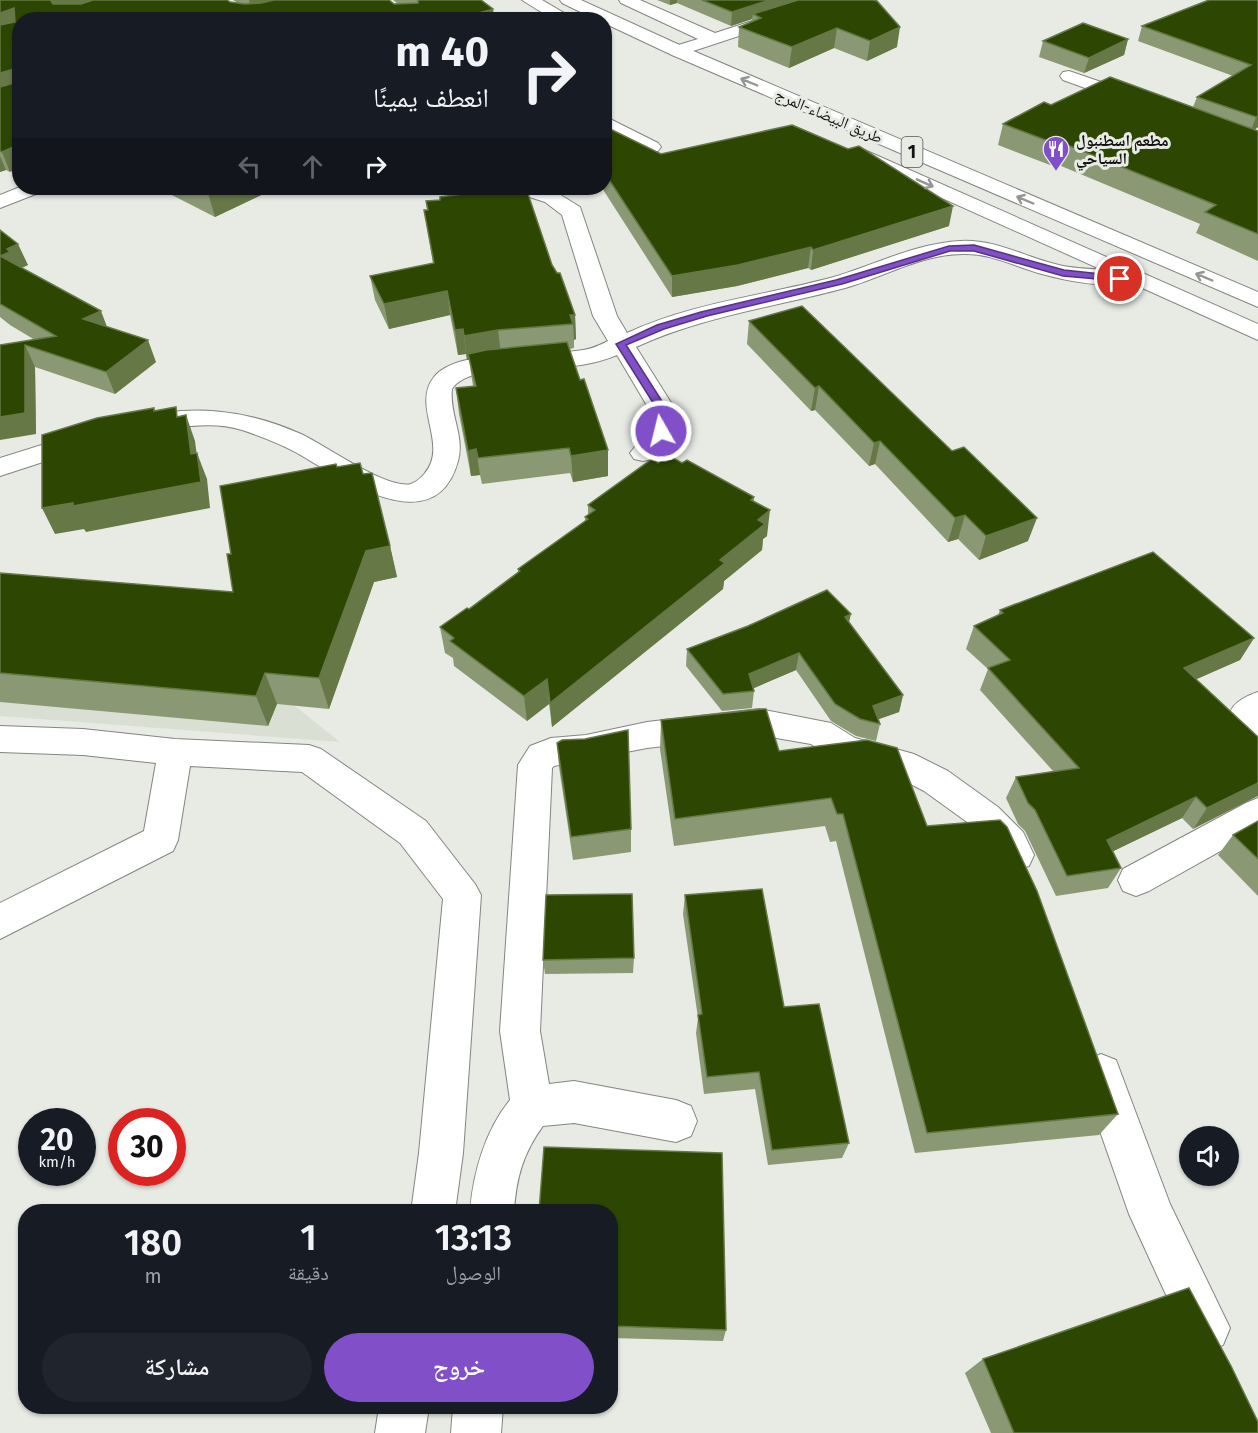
<!DOCTYPE html>
<html lang="ar">
<head>
<meta charset="utf-8">
<style>
	body { margin:0; font-family:"Fira Sans","Noto Naskh Arabic",sans-serif; background:#20242c; color:#f1f3f6; direction:rtl; height:100vh; display:flex; flex-direction:column; font-size:22px; white-space:nowrap }
	* { box-sizing:border-box; margin:0 }
	p { font-size:20px; color:#9ea1a6 }
	.icon { flex:none; width:33px; height:33px; fill:none; stroke:currentColor; stroke-width:2; stroke-linecap:round; stroke-linejoin:round }
	.map { position:relative; flex:1; overflow:hidden; direction:ltr }
	.sheet { position:absolute; left:18px; top:1204px; width:600px; height:210px; display:flex; flex-direction:column; background:#171b24; border-radius:24px; box-shadow:0 2px 4px #0004; direction:rtl }
	.sheet>* { flex:none }
	.hud { position:absolute; left:12px; top:12px; width:600px; height:183px; border-radius:24px; box-shadow:0 2px 4px #0004; direction:rtl; background:#171b24; color:#f1f3f6; overflow:hidden }
	.fabs { position:absolute; left:1179px; top:1126px; display:grid; gap:12px }
	.fabs a { display:grid; place-items:center; width:60px; height:60px; border-radius:50%; background:#171b24; box-shadow:0 2px 4px #0004; font-size:30px }
	.speed { position:absolute; left:18px; top:1108px; display:flex; gap:12px; font-size:30px; font-weight:700; text-align:center }
	.speed>* { display:grid; place-content:center; width:78px; height:78px; border-radius:50%; background:#171b24; box-shadow:0 2px 4px #0004; line-height:1 }
	.speed small { font-size:15px; font-weight:400 }
	.speed .limit { border:9px solid #d22; background:#fff; color:#111 }
	.pin { position:absolute; display:grid; place-items:center; width:51px; height:51px; color:#fff; margin:-26px; border:3px solid #fff; border-radius:50%; box-shadow:0 2px 6px #0007 }
	.me { position:absolute; width:66px; margin:-33px; rotate:352deg; stroke-linejoin:round; filter:drop-shadow(0 0 4px #0008) }
	.turn { display:flex; align-items:center; gap:21px; height:126px; padding:0 24px; font-size:27px }
	.turn .icon { width:78px; height:78px; stroke-width:2.5 }
	.turn b { display:block; font-size:42px; line-height:51px }
	.lanes { display:flex; align-items:center; height:57px; padding:0 24px; background:#0003; justify-content:center; gap:30px; direction:ltr }
	.lanes .off { opacity:.35 }
	.eta { display:flex; justify-content:space-evenly; align-items:center; height:102px; text-align:center }
	.eta b { font-size:36px; font-weight:600; line-height:42px }
	.button { display:flex; gap:12px; margin-top:auto; padding:12px 24px }
	.button a { flex:1; height:69px; border-radius:36px; background:#8150c8; color:#fff; font-size:24px; font-weight:600; line-height:69px; text-align:center }
	.button a+a { background:#20242c; color:#f1f3f6 }
	.map>svg:first-child { display:block }
	.built { fill:#d9e0d3 }
	.lines { fill:none; stroke-linecap:round; stroke-linejoin:round }
	.street-casing { stroke:#838680; stroke-width:2 }
	.highway-casing { stroke:#838680; stroke-width:2 }
	.street { fill:#fff; fill-rule:evenodd }
	.highway { fill:#fff; fill-rule:evenodd }
	.wall { fill:#8a9974 }
	.shaded-wall { fill:#657846 }
	.building { fill:#2d4703; stroke:#657846; stroke-width:1.5 }
	.oneway { stroke:#959594 }
	.route { fill:#8150c8; stroke:#543482; stroke-width:1.5 }
	.labels { text-anchor:middle; dominant-baseline:central; stroke-width:6; stroke-linejoin:round; paint-order:stroke }
	.far-street-label { font-size:16px; fill:#131412; stroke:#e7ebe4 }
	.far-poi-label { font-size:16px; font-weight:bold; fill:#131412; stroke:#e7ebe4; text-anchor:start }
	.shield { fill:#e7ebe4; stroke:#535451; stroke-width:1.5 }
	.shield-label { font-size:18px; font-weight:bold; fill:#131412 }
</style>
</head>
<body>
<div class="map">
<svg width="1258" height="1433" viewBox="0 0 1258 1433">
	<rect width="100%" height="100%" fill="#e7ebe4"/>
	<polygon class="built" points="0,605 197,628 340,742 0,716"/>
	<g class="lines">
		<g class="street-casing">
			<g id="street">
				<polygon points="619,0 640,0 715,33 817,0 841,0 839,3 678,56 672,55 669,51 672,47 698,39 621,3"/>
				<polygon points="1069,71 1142,96 1144,100 1142,104 1135,106 1063,80 1060,76 1063,72"/>
				<polygon points="604,116 658,143 661,147 658,151 644,151 604,130"/>
				<polygon points="20,187 44,188 41,192 0,208 0,195"/>
				<path d="M 511,188 L 540,188 L 559,194 L 580,207 L 617,316 L 627,333 C 691,303 762,296 830,278 C 873,266 915,243 961,241 C 996,239 1029,259 1063,266 C 1089,271 1118,268 1144,274 L 1147,279 L 1144,284 L 1136,286 C 1104,286 1073,283 1042,274 C 1016,267 990,253 963,254 C 922,254 884,277 845,288 C 775,307 703,316 636,347 L 675,409 L 674,431 L 652,459 L 643,461 L 634,459 L 630,453 L 648,430 L 649,409 L 617,355 C 605,360 593,363 581,365 C 552,370 468,362 452,389 C 449,414 465,436 458,461 C 435,545 339,477 297,453 C 279,443 260,436 242,430 C 220,423 196,425 173,428 C 159,430 146,434 133,431 L 129,425 L 133,419 C 191,404 245,409 301,434 C 325,445 387,490 411,484 C 416,482 422,477 425,473 C 449,444 411,406 434,377 C 458,347 546,357 583,350 C 592,349 600,345 608,341 L 593,316 L 562,215 L 545,202 L 514,192 Z"/>
				<polygon points="83,432 92,434 96,440 92,446 0,476 0,458"/>
				<path d="M 1258,692 L 1258,757 L 1246,753 C 1227,725 1217,706 1258,692 Z"/>
				<path d="M 759,709 L 831,723 L 855,738 L 914,754 L 948,771 L 998,807 L 1023,832 L 1034,855 L 1029,866 L 1016,870 L 1003,866 L 997,854 L 974,827 L 924,791 L 893,775 L 833,758 L 811,744 L 759,735 L 647,748 L 554,766 L 552,768 L 540,1031 L 549,1084 L 574,1081 L 676,1100 L 691,1106 L 697,1121 L 691,1136 L 676,1142 L 574,1123 L 543,1126 C 523,1153 516,1179 514,1212 L 470,1212 C 473,1173 485,1131 510,1100 L 500,1031 L 518,765 L 530,746 L 551,738 L 586,735 L 647,722 Z"/>
				<polygon points="0,726 83,729 175,739 309,745 321,749 426,821 475,884 481,895 463,1153 455,1212 411,1212 419,1153 443,899 400,843 302,772 190,766 178,840 173,851 0,939 0,903 144,831 156,763 83,755 0,752"/>
				<polygon points="1258,798 1258,830 1149,891 1136,896 1123,891 1118,880 1123,869 1246,803"/>
				<polygon points="1101,1054 1116,1060 1170,1204 1230,1328 1223,1345 1206,1352 1189,1345 1129,1214 1080,1074 1086,1060"/>
				<polygon points="379,1407 429,1407 425,1433 375,1433"/>
				<polygon points="453,1407 503,1407 501,1433 451,1433"/>
			</g>
		</g>
		<g class="highway-casing">
			<g id="highway">
				<polygon points="522,0 542,0 576,20 554,20"/>
				<polygon points="560,0 581,0 684,47 1258,292 1258,307 672,55 604,23 604,20 597,20 562,3"/>
				<polygon points="860,148 1258,324 1258,340 853,158 850,154 853,150"/>
			</g>
		</g>
		<use href="#street" class="street"/>
		<use href="#highway" class="highway"/>
	</g>
	<g class="wall">
		<polygon points="0,0 230,2 238,3 233,0 389,0 394,4 398,4 393,0 481,0 493,9 494,20 20,20 10,172 6,170 0,172"/>
		<polygon points="657,0 873,0 897,47 867,61 834,48 789,68 738,47 739,27 752,22 752,19 731,26 677,3 670,5"/>
		<polygon points="1258,0 1258,127 1255,129 1258,131 1258,261 1196,233 1200,224 1054,163 1050,165 998,145 1003,124 1051,105 1193,107 1197,97 1233,76 1138,41 1142,26"/>
		<polygon points="1128,39 1124,55 1084,73 1039,57 1043,41"/>
		<polygon points="604,126 661,154 949,226 811,270 808,268 737,286 672,297 602,188 604,188"/>
		<polygon points="163,188 276,188 215,217 164,191"/>
		<polygon points="550,188 569,188 559,192"/>
		<polygon points="426,201 552,265 575,315 576,339 574,340 574,348 570,349 608,476 573,482 570,473 482,484 480,475 471,476 459,414 456,388 473,386 469,360 467,360 466,354 458,355 450,315 389,329 375,300 370,276 433,263 424,210 427,210"/>
		<polygon points="0,230 28,265 22,268 156,362 115,394 35,367 36,434 0,345 35,340 10,325 0,317"/>
		<polygon points="749,321 1028,541 979,560 958,539 948,542 875,464 869,466 815,410 811,411 747,344"/>
		<polygon points="658,463 682,463 754,497 754,501 767,536 763,539 762,550 724,581 723,589 552,727 549,704 527,721 454,666 453,658 445,653 440,627 469,609 518,572 518,569 585,522 585,517 588,515 588,505"/>
		<polygon points="337,467 363,474 390,546 397,577 374,582 329,709 277,704 268,726 0,702 0,573 233,592 231,554"/>
		<polygon points="1000,610 1254,638 1240,660 1196,679 1258,737 1193,829 1182,818 1113,851 1121,868 1108,888 1056,896 1025,831 1018,824 1006,798 1016,777 1053,771 980,690 988,669 966,649 974,626 998,615"/>
		<polygon points="849,623 903,695 899,712 878,719 880,724 876,741 856,736 831,721 796,670 754,688 754,691 752,708 722,711 686,666 687,649"/>
		<polygon points="661,720 779,751 927,826 1118,1114 1099,1135 915,1153 836,841 830,842 825,826 674,846 660,749"/>
		<polygon points="557,743 631,829 631,852 573,860 559,767"/>
		<polygon points="1258,821 1258,896 1218,855 1233,835"/>
		<polygon points="685,895 784,1007 849,1143 842,1158 768,1165 755,1089 704,1094 696,1033 698,1018 683,914"/>
		<polygon points="634,958 633,973 545,974 543,960"/>
		<polygon points="610,1212 726,1330 723,1341 610,1338"/>
		<polygon points="983,1359 1258,1433 991,1433 965,1373"/>
	</g>
	<g class="shaded-wall">
		<polygon points="51,0 109,0 60,14 51,1"/>
		<polygon points="249,0 292,0 251,12"/>
		<polygon points="670,0 677,0 677,3 670,5"/>
		<polygon points="770,0 810,0 753,14 752,19 731,26 732,12"/>
		<polygon points="14,8 20,21 0,33 0,13"/>
		<polygon points="493,9 494,20 453,20"/>
		<polygon points="900,27 897,47 867,61 870,41"/>
		<polygon points="837,28 834,48 789,68 792,47"/>
		<polygon points="1128,39 1124,55 1084,73 1089,58"/>
		<polygon points="14,69 20,83 0,94 0,73"/>
		<polygon points="1258,116 1258,127 1250,133 1256,117"/>
		<polygon points="1060,142 1054,163 1050,165 1056,144"/>
		<polygon points="20,144 20,167 10,172 2,152"/>
		<polygon points="0,156 6,170 0,172"/>
		<polygon points="219,188 276,188 215,217 208,193"/>
		<polygon points="559,188 569,188 559,192"/>
		<polygon points="953,206 949,226 811,270 813,250"/>
		<polygon points="18,244 28,265 18,269 0,256 7,249"/>
		<polygon points="811,247 808,268 737,286 672,297 672,276"/>
		<polygon points="447,291 450,315 389,329 384,304"/>
		<polygon points="101,311 109,332 83,319"/>
		<polygon points="570,315 575,315 576,339 574,340 573,324"/>
		<polygon points="463,329 466,354 458,355 455,330"/>
		<polygon points="498,330 501,354 468,354 469,360 467,360 464,336"/>
		<polygon points="148,340 156,362 115,394 106,372"/>
		<polygon points="25,345 35,367 36,434 0,440 0,417"/>
		<polygon points="819,386 815,410 811,411 815,388"/>
		<polygon points="186,415 195,441 200,480 191,454"/>
		<polygon points="880,441 875,464 869,466 874,443"/>
		<polygon points="476,449 480,475 471,476 468,451"/>
		<polygon points="608,450 608,476 573,482 571,456"/>
		<polygon points="197,453 207,479 210,508 86,532 84,529 55,534 42,508"/>
		<polygon points="770,510 767,536 763,539 762,550 724,581 723,589 552,727 550,703 758,520"/>
		<polygon points="965,515 958,539 948,542 955,518"/>
		<polygon points="1037,518 1028,541 979,560 986,536"/>
		<polygon points="390,546 397,577 374,582 329,709 319,678 366,551"/>
		<polygon points="851,614 847,631 845,617"/>
		<polygon points="1254,638 1240,660 1172,690 1184,668"/>
		<polygon points="799,653 796,670 747,691 749,674"/>
		<polygon points="265,673 277,704 268,726 256,696"/>
		<polygon points="547,679 549,704 527,721 524,696"/>
		<polygon points="903,695 899,712 871,722 873,706"/>
		<polygon points="1258,783 1258,796 1193,829 1207,808"/>
		<polygon points="1196,797 1182,818 1095,860 1107,840"/>
	</g>
	<g class="building">
		<polygon points="0,0 51,0 51,1 53,4 81,4 93,0 227,0 230,2 245,4 261,3 274,0 389,0 394,4 418,3 418,0 481,0 493,9 453,20 20,20 20,144 2,152 0,151 0,87 14,83 14,69 0,73 0,25 15,22 14,8 0,13"/>
		<polygon points="702,0 770,0 732,12"/>
		<polygon points="798,0 873,0 877,1 900,27 870,41 837,28 792,47 739,27 761,18 753,14"/>
		<polygon points="1209,0 1258,0 1258,116 1256,117 1197,97 1251,65 1142,26"/>
		<polygon points="1083,23 1128,39 1089,58 1043,41"/>
		<polygon points="1110,77 1258,131 1258,234 1205,212 1216,205 1060,142 1056,144 1003,124 1044,102 1051,105"/>
		<polygon points="792,125 848,149 859,146 953,206 813,250 811,247 738,265 672,276 604,172 604,126 661,154"/>
		<polygon points="198,188 219,188 208,193"/>
		<polygon points="508,188 526,188 552,265 557,273 560,273 575,315 570,315 573,324 498,330 464,336 463,329 455,330 447,291 384,304 370,276 434,263 424,210 428,210 426,201 440,200 440,197"/>
		<polygon points="0,230 18,244 7,249 10,252 0,256 101,311 83,319 148,340 106,372 25,345 25,413 0,417 0,345 56,336 0,304"/>
		<polygon points="802,306 952,451 964,447 1037,518 986,536 965,515 955,518 880,441 874,443 819,386 815,388 749,321"/>
		<polygon points="567,342 580,380 584,379 608,450 571,456 569,448 478,458 476,449 468,451 456,388 476,386 468,354 486,350"/>
		<polygon points="176,407 177,417 186,415 191,454 197,453 201,482 73,506 73,503 42,508 42,435 97,418 154,408 154,411"/>
		<polygon points="668,455 682,463 687,460 754,497 751,500 770,510 758,520 765,524 720,560 725,563 550,703 547,679 524,696 450,641 454,638 440,627 467,608 469,609 520,571 518,569 588,519 585,517 595,510 588,505 652,459 658,463"/>
		<polygon points="360,463 363,474 372,473 390,546 366,551 319,678 265,673 256,696 0,673 0,573 233,592 227,554 231,554 220,486 336,464 337,467"/>
		<polygon points="1153,552 1254,638 1184,668 1258,737 1258,783 1207,808 1196,797 1107,840 1121,868 1067,876 1035,810 1028,803 1016,777 1079,768 988,668 1010,660 974,626 1003,613 1000,610"/>
		<polygon points="827,590 851,614 845,617 903,695 873,706 880,724 860,719 835,704 799,653 749,674 754,691 723,694 687,649 748,626"/>
		<polygon points="763,709 766,709 779,751 867,740 897,748 927,826 1000,820 1007,827 1037,891 1118,1114 927,1133 843,814 837,814 831,798 675,819 661,720"/>
		<polygon points="628,730 631,829 571,837 557,743 562,740 585,739"/>
		<polygon points="1258,821 1258,859 1233,835"/>
		<polygon points="762,889 784,1007 819,1004 849,1143 772,1150 759,1072 707,1077 698,1015 702,1014 685,895"/>
		<polygon points="632,894 634,958 543,960 546,895"/>
		<polygon points="544,1147 722,1153 726,1330 610,1326 610,1212 539,1212"/>
		<polygon points="1189,1288 1231,1366 1258,1422 1258,1433 1014,1433 983,1359"/>
	</g>
	<defs><path id="oneway-shaft" d="M-6 0H5M1.5-3L5.5 0L1.5 3" fill="none" stroke-width="1.6" stroke-linecap="round" stroke-linejoin="round" transform="scale(1.5)"/></defs>
	<g class="oneway">
		<use href="#oneway-shaft" transform="translate(749 82) rotate(-157)"/>
		<use href="#oneway-shaft" transform="translate(925 183) rotate(24)"/>
		<use href="#oneway-shaft" transform="translate(1025 200) rotate(-157)"/>
		<use href="#oneway-shaft" transform="translate(1204 277) rotate(-157)"/>
	</g>
	<polygon class="route" points="974,245 1064,270 1120,276 1124,279 1120,281 1063,276 974,251 950,251 842,284 707,316 664,329 626,345 667,409 667,431 661,434 656,431 657,409 616,344 657,325 701,312 836,280 949,246"/>
	<defs>
		<g id="restaurant-pin" transform="scale(1.35)"><path d="M0 17L-7.5 6A9.5 9.5 0 1 1 7.5 6Z" fill="#8150c8" stroke="#e7ebe4"/><path d="M-5-6h1v4h1v-4h1v4h1v-4h1v5L-1.5 .5V6h-2V.5L-5-1ZM5-6V6H3V1.5H1.5Q1.5-4 5-6Z" fill="#fff"/></g>
	</defs>
	<g fill-rule="evenodd">
		<use href="#restaurant-pin" x="1056" y="149"/>
	</g>
	<g class="labels">
		<g class="far-street-label">
			<text transform="translate(829 116) rotate(23)">طريق البيضاء-المرج</text>
		</g>
		<g class="far-poi-label">
			<text x="1076" y="140">مطعم اسطنبول<tspan x="1076" dy="18">السياحي</tspan></text>
		</g>
		<rect class="shield" x="901.5" y="137" width="21" height="30" rx="4.5"/>
		<g class="shield-label">
			<text x="912" y="152">1</text>
		</g>
	</g>
</svg>
<div class="fabs">
<a><svg class="icon" aria-label="sound" viewBox="0 0 24 24"><path d="M4 9h4l5-4v14l-5-4H4zM17 9q2 3 0 6"/></svg></a>
</div>
<div class="speed"><div>20<small>km/h</small></div><div class="limit">30</div></div>
<div class="pin" style="left:1120px;top:279px;background:#d93025"><svg class="icon" aria-label="arrive" viewBox="0 0 24 24"><path d="M6 21V4h12l-3 4 3 4H6"/></svg></div>
<svg class="me" style="left:661px;top:431px" viewBox="-20 -20 40 40"><circle r="17" fill="#8150c8" stroke="#fff" stroke-width="3"/><path d="M0-11L8 9 0 5-8 9z" fill="#fff"/></svg>
<div class="hud">
<div class="turn"><svg class="icon" aria-label="right" viewBox="0 0 24 24"><path d="M7 20v-9h11M14 6l5 5-5 5"/></svg><div><b>40 m</b>انعطف يمينًا</div></div>
<div class="lanes"><svg class="icon off" aria-label="left" viewBox="0 0 24 24"><path d="M17 20v-9H6M10 6l-5 5 5 5"/></svg><svg class="icon off" aria-label="ahead" viewBox="0 0 24 24"><path d="M12 20V5M6 11l6-6 6 6"/></svg><svg class="icon" aria-label="right" viewBox="0 0 24 24"><path d="M7 20v-9h11M14 6l5 5-5 5"/></svg></div>
</div>
<section class="sheet">
<div class="eta">
<div><b>13:13</b><p>الوصول</p></div>
<div><b>1</b><p>دقيقة</p></div>
<div><b>180</b><p>m</p></div>
</div>
<div class="button"><a>خروج</a><a>مشاركة</a></div>
</section>
</div>
</body>
</html>
